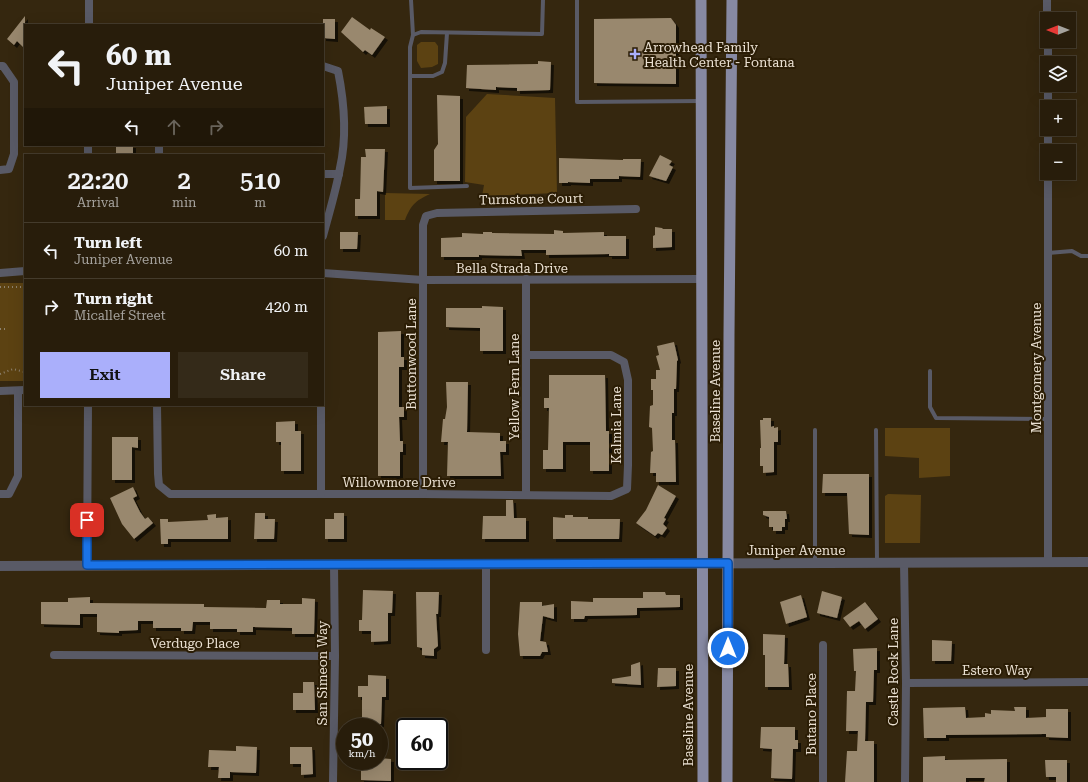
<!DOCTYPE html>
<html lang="en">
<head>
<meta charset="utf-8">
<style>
	body { margin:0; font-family:"Roboto Serif",serif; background:#342a19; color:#f1f3f6; height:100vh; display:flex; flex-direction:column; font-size:15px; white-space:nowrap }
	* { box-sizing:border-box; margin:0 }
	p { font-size:13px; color:#a5a29d }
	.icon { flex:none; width:22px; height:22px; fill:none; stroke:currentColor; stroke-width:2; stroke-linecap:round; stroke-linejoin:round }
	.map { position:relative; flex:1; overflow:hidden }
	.drawer { position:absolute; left:24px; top:154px; width:300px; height:252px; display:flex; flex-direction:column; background:#281d0b; border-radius:0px; box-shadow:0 4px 16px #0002,0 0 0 1px #443b2c }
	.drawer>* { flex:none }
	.guide { position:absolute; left:24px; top:24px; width:300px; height:122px; border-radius:0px; box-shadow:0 4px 16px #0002,0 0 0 1px #443b2c; background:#281d0b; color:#f1f3f6; overflow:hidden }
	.needle { width:26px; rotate:270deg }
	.tools { position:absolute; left:1040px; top:12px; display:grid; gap:8px }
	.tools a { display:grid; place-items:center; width:36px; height:36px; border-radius:0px; background:#281d0b; box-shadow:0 4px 16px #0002,0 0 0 1px #443b2c; font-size:20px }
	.speed { position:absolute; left:336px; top:718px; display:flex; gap:8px; font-size:20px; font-weight:700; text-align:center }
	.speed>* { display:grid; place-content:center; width:52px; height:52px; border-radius:50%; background:#281d0b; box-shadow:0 4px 16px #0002,0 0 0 1px #443b2c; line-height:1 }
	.speed small { font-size:10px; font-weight:400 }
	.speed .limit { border:2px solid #111; border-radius:6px; background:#fff; color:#111 }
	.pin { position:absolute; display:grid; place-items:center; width:34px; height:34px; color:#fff; margin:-17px; border-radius:8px; box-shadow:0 2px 6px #0006 }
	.me { position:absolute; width:44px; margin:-22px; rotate:0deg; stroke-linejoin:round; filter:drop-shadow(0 0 3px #0008) }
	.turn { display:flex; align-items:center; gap:14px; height:84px; padding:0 16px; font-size:18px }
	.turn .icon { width:52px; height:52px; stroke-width:2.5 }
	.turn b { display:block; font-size:28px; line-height:34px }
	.lanes { display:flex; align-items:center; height:38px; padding:0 16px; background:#0003; justify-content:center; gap:20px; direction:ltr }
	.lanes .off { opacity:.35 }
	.eta { display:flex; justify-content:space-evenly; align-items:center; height:68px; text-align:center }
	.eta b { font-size:24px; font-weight:600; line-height:28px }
	.button { display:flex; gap:8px; margin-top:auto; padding:8px 16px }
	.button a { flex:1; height:46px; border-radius:0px; background:#aaaffb; color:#111; font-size:16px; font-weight:600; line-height:46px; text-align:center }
	.button a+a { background:#342a19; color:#f1f3f6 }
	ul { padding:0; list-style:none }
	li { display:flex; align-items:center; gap:12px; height:56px; padding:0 16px; border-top:1px solid #443b2c }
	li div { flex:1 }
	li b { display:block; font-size:15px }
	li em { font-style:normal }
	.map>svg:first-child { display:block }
	.green { fill:#5c4212 }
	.building { fill:#99886e; filter:url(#shadow) }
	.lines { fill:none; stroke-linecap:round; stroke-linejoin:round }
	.path { stroke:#8d816e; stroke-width:2; stroke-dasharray:1 3; stroke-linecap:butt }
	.service { stroke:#595a66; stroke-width:4 }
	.minor { stroke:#595a66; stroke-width:8 }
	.tertiary { stroke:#595a66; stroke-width:10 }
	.primary { stroke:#8789a2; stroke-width:11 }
	.route-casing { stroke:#114b97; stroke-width:10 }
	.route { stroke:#1a73e8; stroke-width:7 }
	.poi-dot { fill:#aaaffb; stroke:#2b1d05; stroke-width:1.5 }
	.labels { text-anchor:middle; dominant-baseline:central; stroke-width:4; stroke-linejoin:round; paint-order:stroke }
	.poi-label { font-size:13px; fill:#eae0d2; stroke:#2b1d05; text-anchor:start }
	.street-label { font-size:13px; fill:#eae0d2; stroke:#2b1d05 }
</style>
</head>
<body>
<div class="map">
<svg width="1088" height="782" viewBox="0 0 1088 782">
	<defs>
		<filter id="shadow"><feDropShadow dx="3" dy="3" stdDeviation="0" flood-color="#0009"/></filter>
	</defs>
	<rect width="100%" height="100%" fill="#35270f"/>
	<g class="green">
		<polygon points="421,42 435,42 438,46 438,64 432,67 421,68 417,61 417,45"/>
		<polygon points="487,94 555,98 557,193 482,196 484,185 465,182 466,117"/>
		<path d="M 385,193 L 430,194 C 415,201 411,205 405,220 L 385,220 Z"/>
		<rect x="0" y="283" width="25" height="98"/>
		<polygon points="885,428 950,428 950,476 919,478 919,458 885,456"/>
		<polygon points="888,494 921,495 920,543 885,543 885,496"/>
	</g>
	<g class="building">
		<polygon points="25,16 25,49 17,41 14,45 7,39"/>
		<polygon points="352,17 370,30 371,28 385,37 372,55 365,50 363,52 341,32"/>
		<polygon points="671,18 676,25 676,84 594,83 594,19"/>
		<polygon points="323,19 335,19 335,39 323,38"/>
		<polygon points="538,61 551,62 550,90 517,91 517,88 496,87 496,90 466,88 467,65 538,64"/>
		<polygon points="437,95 460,96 460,181 434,181 434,150 438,144"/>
		<polygon points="387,106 387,124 365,124 364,107"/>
		<rect x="116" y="145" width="17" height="10"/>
		<polygon points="365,149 385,149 383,192 377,191 377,216 355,216 355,199 360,199 361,157 366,157"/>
		<polygon points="660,155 672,161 669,165 673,167 666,181 649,176"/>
		<polygon points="559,158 623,160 623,159 641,159 640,177 619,176 619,179 590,179 590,183 568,182 568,183 559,183"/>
		<polygon points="655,227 662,228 663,229 672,229 672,247 653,248 653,236 655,235"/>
		<polygon points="554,230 563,231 563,233 604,232 604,236 626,236 626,256 609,256 609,254 546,255 546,250 521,250 522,256 479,255 479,257 441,257 441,238 462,237 462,233 483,234 483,232 492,232 492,233 554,234"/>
		<polygon points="340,232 358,232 357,249 340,249"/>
		<polygon points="482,306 503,307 503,351 480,351 480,328 446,327 446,308 482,308"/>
		<polygon points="401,331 401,357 404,357 404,367 399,367 399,407 404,407 404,417 399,417 400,441 403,441 403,452 400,452 400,476 378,476 378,332"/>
		<polygon points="674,342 678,360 677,361 676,389 674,389 674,413 672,413 672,440 675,440 676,482 656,482 656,473 650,473 651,452 653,451 652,428 649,427 650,406 653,405 653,390 651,390 651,379 656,379 656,370 660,370 656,356 659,355 657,346"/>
		<polygon points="549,375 605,375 606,431 609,431 609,471 590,471 590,442 563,442 563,469 543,469 543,450 548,450 549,408 544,408 544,398 549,398"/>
		<polygon points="446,382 468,382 467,432 500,433 500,441 506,441 506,452 500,452 501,476 447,476 448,442 441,442 443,419 445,419 447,407"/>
		<polygon points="763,418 771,418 771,427 774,426 774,428 778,427 778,442 774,442 774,472 763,473 763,466 760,466 760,448 761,448 760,420 763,420"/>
		<polygon points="295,421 295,431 301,431 301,471 281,471 281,442 276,442 276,422"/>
		<polygon points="112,437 138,437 138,448 132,447 132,480 112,480"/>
		<polygon points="823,474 869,474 869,535 849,534 847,493 822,493"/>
		<polygon points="658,485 676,496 664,518 666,519 663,524 667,528 662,535 658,533 655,536 636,523 646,510"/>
		<polygon points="133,487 137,496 133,498 140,512 145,519 148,517 153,523 134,539 122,524 110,498"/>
		<polygon points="506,500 513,500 514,518 526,518 526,539 482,539 483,516 506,516"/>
		<polygon points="763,511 786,511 787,519 785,519 785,527 782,527 782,531 773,531 773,527 769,527 769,517 763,515"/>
		<polygon points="255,513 265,513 265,519 275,519 274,539 254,539"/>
		<polygon points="334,513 344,513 344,539 325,539 325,519 334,519"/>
		<polygon points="216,514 216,518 228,517 228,539 168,539 168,544 161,544 160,519 168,519 168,522 208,520 207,515"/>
		<polygon points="565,515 573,515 573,517 588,517 588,519 620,519 619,539 553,539 553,517 565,518"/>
		<polygon points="363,590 393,591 392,613 388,613 388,641 371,642 371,631 359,631 359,620 362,620"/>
		<polygon points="822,591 842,597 837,618 817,613"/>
		<polygon points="416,592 439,592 438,614 436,614 438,646 434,649 434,656 422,655 422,648 417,647"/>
		<polygon points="643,592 665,592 666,595 680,595 680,607 637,608 637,615 585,616 584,619 571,619 571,601 593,602 593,598 643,598"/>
		<polygon points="801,595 807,617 786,624 780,602"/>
		<polygon points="90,597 90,603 204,604 204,607 266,608 267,600 280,600 280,604 302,604 302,598 315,599 314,634 292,634 292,628 253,627 253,632 237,632 237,629 210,629 210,622 193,622 192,631 181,631 181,628 153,628 153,621 138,621 138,630 119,631 119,633 97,632 97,614 80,614 80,625 41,624 41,602 68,602 68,598"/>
		<polygon points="520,602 542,602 542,606 554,604 554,619 543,616 540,641 546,642 548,652 542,652 540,656 520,656 518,634"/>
		<polygon points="865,602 878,619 865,629 859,621 850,627 843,618"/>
		<polygon points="763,634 785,635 784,664 788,664 789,687 765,687 765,655 763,655"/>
		<polygon points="932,640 952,641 951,661 932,661"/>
		<polygon points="877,648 877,670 874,670 873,702 866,702 865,741 874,741 874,782 845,782 847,751 857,751 858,731 846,731 847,691 855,691 856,671 854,671 853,649"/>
		<polygon points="640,662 641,685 612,683 612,679 631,676 631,665"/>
		<polygon points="658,668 676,668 676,686 657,687"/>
		<polygon points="368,675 386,676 386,697 382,697 381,724 362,724 362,697 358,697 358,686 368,686"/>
		<polygon points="303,682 314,682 315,710 293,710 293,693 303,693"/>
		<polygon points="965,707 966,718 985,717 985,713 991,714 991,710 1015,711 1014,707 1026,707 1026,718 1046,717 1046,709 1068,709 1068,738 1046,737 1046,734 946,735 946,738 924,738 923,708"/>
		<polygon points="761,727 795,727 795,740 798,740 798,749 793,749 792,779 771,778 772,749 760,748"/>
		<polygon points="236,746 257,747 256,773 230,772 230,778 218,778 219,767 208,767 209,750 236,751"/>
		<polygon points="290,747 312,747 313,774 301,775 301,764 290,764"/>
		<polygon points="945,756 945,760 1007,759 1007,782 984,782 985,778 966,778 966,782 923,782 923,757"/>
		<polygon points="379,758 391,759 391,781 361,780 361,761 379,761"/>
		<polygon points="1045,760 1067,760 1067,782 1056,782 1056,777 1046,777"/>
	</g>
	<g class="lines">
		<g class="path">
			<polyline points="0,287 25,287"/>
			<polyline points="0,329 5,329"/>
			<polyline points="0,374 13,369 25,372"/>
		</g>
		<g class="service">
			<polyline points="411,0 413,35"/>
			<polyline points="577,0 577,102 701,101"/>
			<polyline points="410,76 433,76 442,72 445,63 447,33"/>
			<polyline points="467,186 410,188 410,47 413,35 421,32 542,34 543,0"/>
			<polyline points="1048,253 1072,251 1081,256 1088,256"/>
			<polyline points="930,371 930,407 936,418 1048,419"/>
			<polyline points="815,430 815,562"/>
			<polyline points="876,430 877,562"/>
		</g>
		<g class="minor">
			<polyline points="89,0 89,25"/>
			<polyline points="1047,0 1047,19"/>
			<polyline points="1048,41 1048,63"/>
			<polyline points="0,66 3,66 14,82 14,154 9,169 0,170"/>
			<path d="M 323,66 L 338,71 C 344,101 347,137 340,168 C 336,191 329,213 323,236"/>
			<polyline points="1048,85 1048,107"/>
			<polyline points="1048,129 1048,151"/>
			<polyline points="159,145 159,155"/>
			<polyline points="88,155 88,145"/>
			<polyline points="1048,173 1048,562"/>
			<polyline points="323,174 339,174"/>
			<polyline points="0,273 25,271"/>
			<polyline points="323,273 423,280 701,279"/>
			<polyline points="526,279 526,495"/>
			<polyline points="0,391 25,390"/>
			<polyline points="157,405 158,474 159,485 170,494 423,494 611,496 627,489 628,465 628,380 624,362 611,355 526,355"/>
			<polyline points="0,494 9,494 18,476 18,391"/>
			<polyline points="321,494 321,405"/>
			<polyline points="423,494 423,225 426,216 437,213 636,209"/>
			<polyline points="904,563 906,683 905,782"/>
			<polyline points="87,565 88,405"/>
			<polyline points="823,645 823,782"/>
			<polyline points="486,650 486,565"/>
			<polyline points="54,655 335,656"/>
			<polyline points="906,683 1088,682"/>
			<polyline points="333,782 335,656 334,565"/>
		</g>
		<polyline class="tertiary" points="0,566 1088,562"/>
		<g class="primary">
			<polyline points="701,0 703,782"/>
			<polyline points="727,782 729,335 732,0"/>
		</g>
	</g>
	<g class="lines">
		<g class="route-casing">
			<polyline id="route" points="87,520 87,565 728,563 728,648"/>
		</g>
		<use href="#route" class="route"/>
	</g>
	<path class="poi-dot" d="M633 48h4v4h4v4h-4v4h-4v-4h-4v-4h4z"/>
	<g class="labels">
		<g class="poi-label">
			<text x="644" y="47">Arrowhead Family<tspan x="644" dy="15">Health Center - Fontana</tspan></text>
		</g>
		<g class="street-label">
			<text transform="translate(531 199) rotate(-1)">Turnstone Court</text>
			<text x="512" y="268">Bella Strada Drive</text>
			<text transform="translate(411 354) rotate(-90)">Buttonwood Lane</text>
			<text transform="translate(1036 368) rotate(-90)">Montgomery Avenue</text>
			<text transform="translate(514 387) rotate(-90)">Yellow Fern Lane</text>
			<text transform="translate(715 391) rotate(-90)">Baseline Avenue</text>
			<text transform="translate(616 425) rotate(-90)">Kalmia Lane</text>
			<text x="399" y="482">Willowmore Drive</text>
			<text x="796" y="550">Juniper Avenue</text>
			<text x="195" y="643">Verdugo Place</text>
			<text x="997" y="670">Estero Way</text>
			<text transform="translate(893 672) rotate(-90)">Castle Rock Lane</text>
			<text transform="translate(322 673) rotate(-90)">San Simeon Way</text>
			<text transform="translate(811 714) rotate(-90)">Butano Place</text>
			<text transform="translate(688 715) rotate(-90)">Baseline Avenue</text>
		</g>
	</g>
</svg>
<div class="tools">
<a><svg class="needle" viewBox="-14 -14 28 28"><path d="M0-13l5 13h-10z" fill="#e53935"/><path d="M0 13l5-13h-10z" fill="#a5a29d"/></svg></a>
<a><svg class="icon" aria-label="layers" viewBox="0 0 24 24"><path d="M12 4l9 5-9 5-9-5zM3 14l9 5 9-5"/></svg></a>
<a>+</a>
<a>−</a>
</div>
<div class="speed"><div>50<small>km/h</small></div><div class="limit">60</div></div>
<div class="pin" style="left:87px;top:520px;background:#d93025"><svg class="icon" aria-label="arrive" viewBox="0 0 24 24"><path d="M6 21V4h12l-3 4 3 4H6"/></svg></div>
<svg class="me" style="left:728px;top:648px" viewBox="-20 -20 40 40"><circle r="17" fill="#1a73e8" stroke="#fff" stroke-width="3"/><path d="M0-11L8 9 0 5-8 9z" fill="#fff"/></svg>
<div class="guide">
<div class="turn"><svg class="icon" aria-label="left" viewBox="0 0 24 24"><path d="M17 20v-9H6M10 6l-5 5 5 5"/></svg><div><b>60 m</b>Juniper Avenue</div></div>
<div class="lanes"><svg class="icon" aria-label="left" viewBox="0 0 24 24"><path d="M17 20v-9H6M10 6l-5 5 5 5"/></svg><svg class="icon off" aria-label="ahead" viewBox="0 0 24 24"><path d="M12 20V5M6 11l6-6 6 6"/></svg><svg class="icon off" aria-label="right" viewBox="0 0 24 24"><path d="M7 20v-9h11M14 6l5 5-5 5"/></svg></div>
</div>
<section class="drawer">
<div class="eta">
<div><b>22:20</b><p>Arrival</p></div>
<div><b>2</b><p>min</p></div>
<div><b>510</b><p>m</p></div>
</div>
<ul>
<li><svg class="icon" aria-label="left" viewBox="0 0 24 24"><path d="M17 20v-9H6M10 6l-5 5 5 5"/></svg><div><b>Turn left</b><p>Juniper Avenue</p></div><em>60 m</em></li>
<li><svg class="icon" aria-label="right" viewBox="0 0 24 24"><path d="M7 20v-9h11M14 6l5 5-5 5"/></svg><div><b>Turn right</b><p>Micallef Street</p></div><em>420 m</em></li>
</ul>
<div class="button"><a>Exit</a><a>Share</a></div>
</section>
</div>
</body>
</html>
